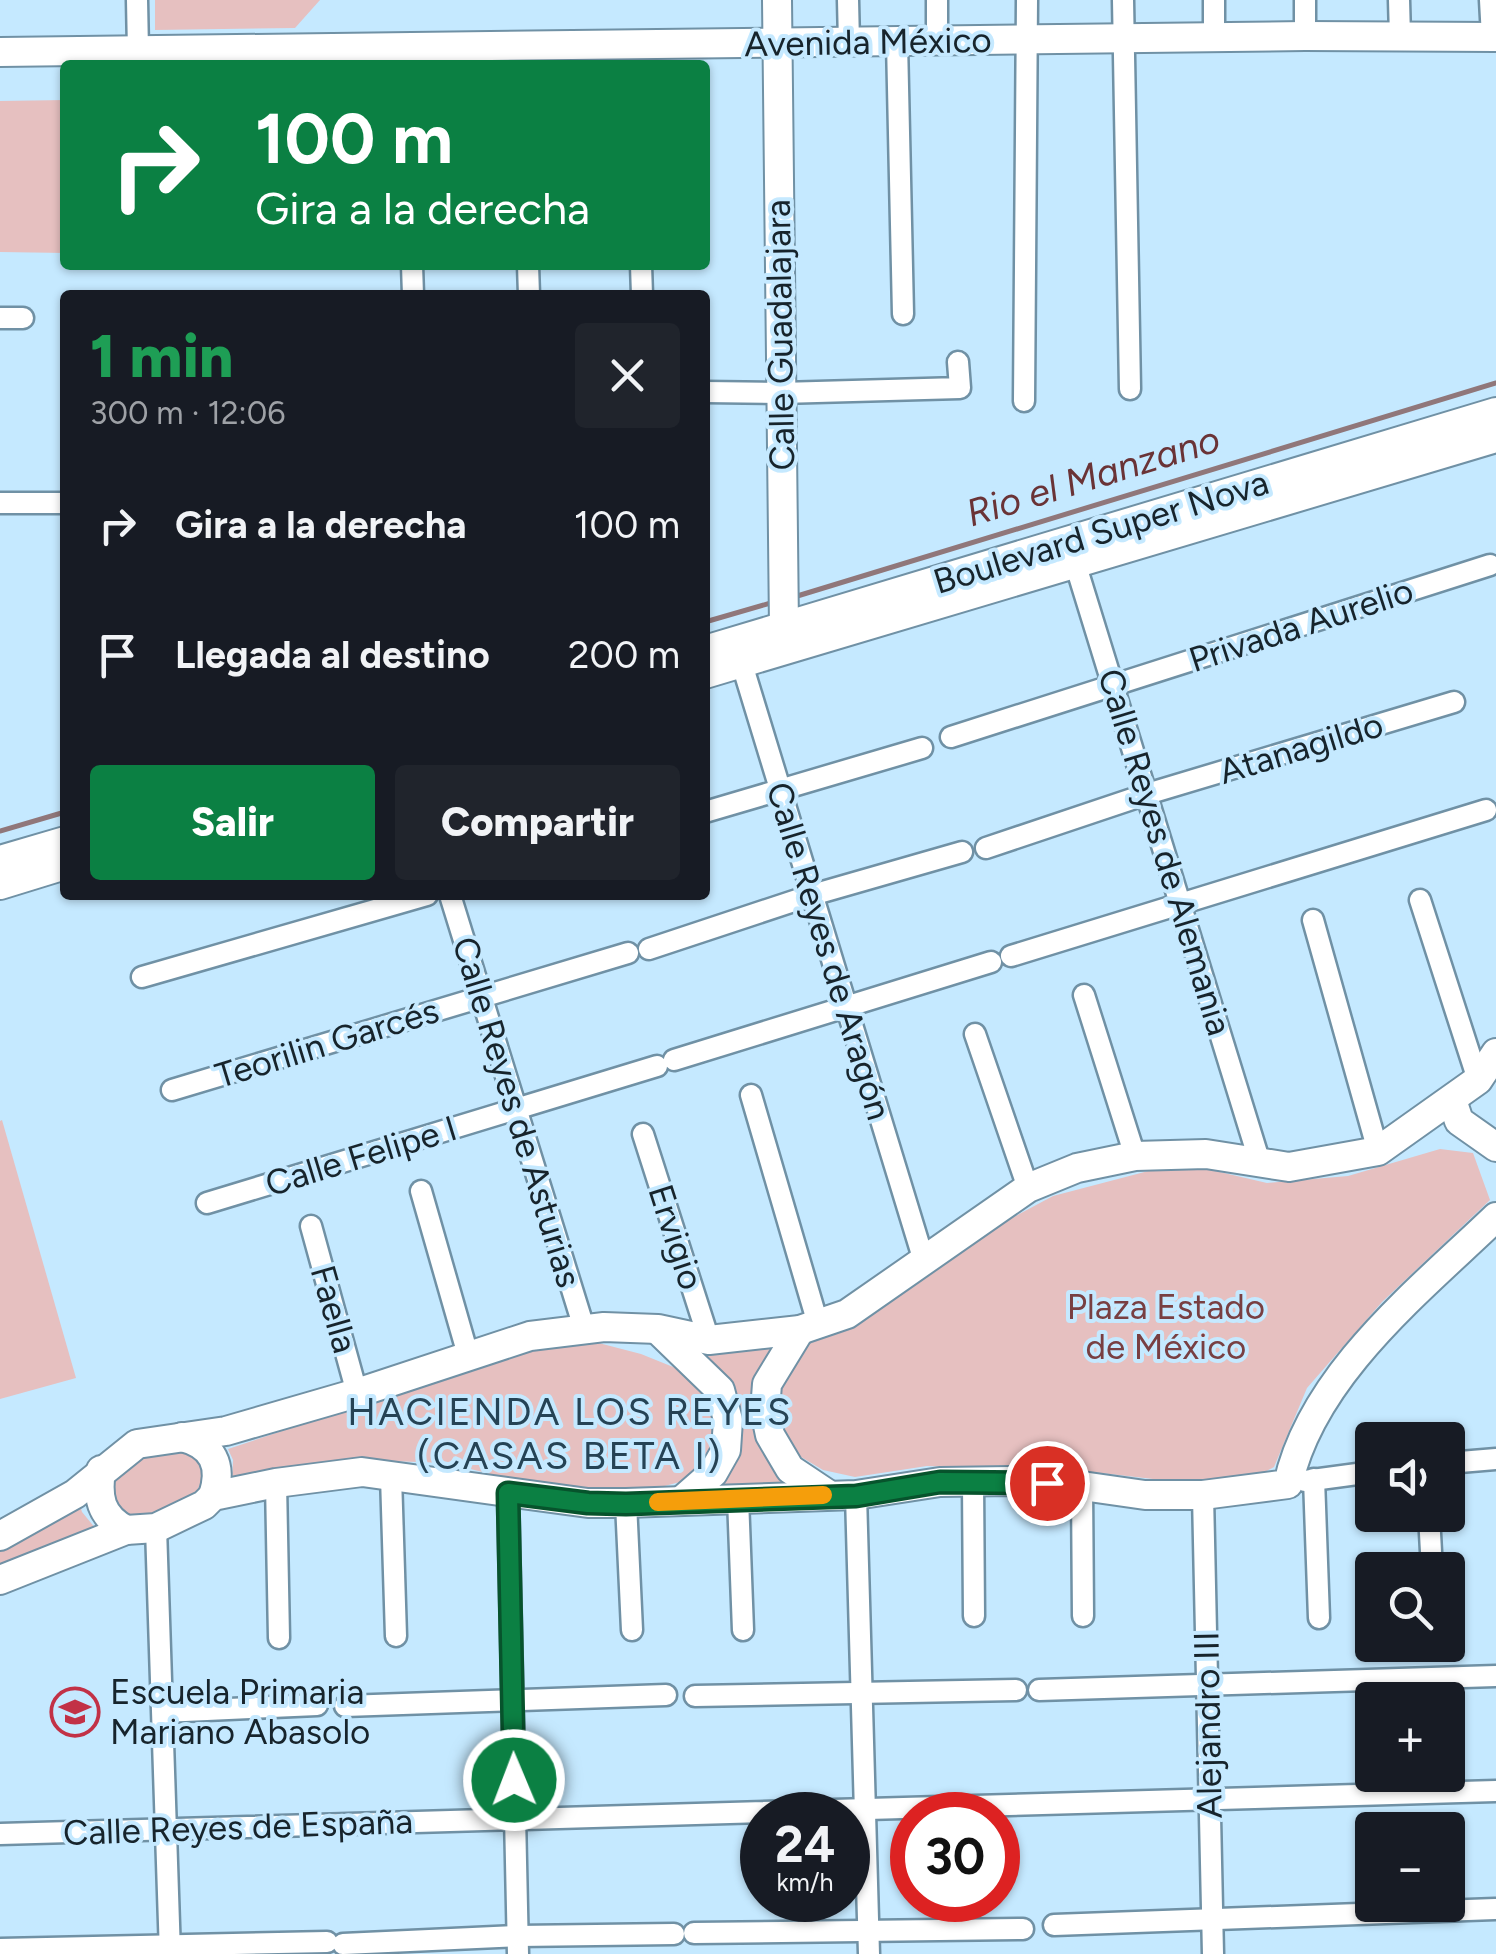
<!DOCTYPE html>
<html lang="es">
<head>
<meta charset="utf-8">
<style>
	body { margin:0; font-family:Figtree,sans-serif; background:#20242c; color:#f1f3f6; height:100vh; display:flex; flex-direction:column; font-size:38px; white-space:nowrap }
	* { box-sizing:border-box; margin:0 }
	p { font-size:32px; color:#9ea1a6 }
	.icon { flex:none; width:55px; height:55px; fill:none; stroke:currentColor; stroke-width:2; stroke-linecap:round; stroke-linejoin:round }
	.map { position:relative; flex:1; overflow:hidden }
	.drawer { position:absolute; left:60px; top:290px; width:650px; height:610px; display:flex; flex-direction:column; background:#171b24; border-radius:10px; box-shadow:0 2px 8px #0004 }
	.drawer>* { flex:none }
	.banner { position:absolute; left:60px; top:60px; width:650px; height:210px; border-radius:10px; box-shadow:0 2px 8px #0004; background:#0b8043; color:#fff; overflow:hidden }
	.tools { position:absolute; left:1355px; top:1422px; display:grid; gap:20px }
	.tools a { display:grid; place-items:center; width:110px; height:110px; border-radius:10px; background:#171b24; box-shadow:0 2px 8px #0004; font-size:50px }
	.speed { position:absolute; left:740px; top:1792px; display:flex; gap:20px; font-size:50px; font-weight:700; text-align:center }
	.speed>* { display:grid; place-content:center; width:130px; height:130px; border-radius:50%; background:#171b24; box-shadow:0 2px 8px #0004; line-height:1 }
	.speed small { font-size:25px; font-weight:400 }
	.speed .limit { border:15px solid #d22; background:#fff; color:#111 }
	.pin { position:absolute; display:grid; place-items:center; width:85px; height:85px; color:#fff; margin:-42px; border:5px solid #fff; border-radius:50%; box-shadow:0 2px 10px #0007 }
	.me { position:absolute; width:110px; margin:-55px; rotate:359deg; stroke-linejoin:round; filter:drop-shadow(0 0 8px #0008) }
	.turn { display:flex; align-items:center; gap:35px; height:210px; padding:0 30px; font-size:45px }
	.turn .icon { width:130px; height:130px; stroke-width:2.5 }
	.turn b { display:block; font-size:70px; line-height:85px }
	.round { display:grid; place-items:center; flex:none; width:105px; height:105px; border-radius:10px; background:#20242c }
	.overview { display:flex; align-items:center; justify-content:space-between; height:170px; padding:0 30px }
	h1 { font-size:60px; font-weight:800; line-height:75px; color:#1e9e55 }
	.button { display:flex; gap:20px; margin-top:auto; padding:20px 30px }
	.button a { flex:1; height:115px; border-radius:10px; background:#0b8043; color:#fff; font-size:40px; font-weight:800; line-height:115px; text-align:center }
	.button a+a { background:#20242c; color:#f1f3f6 }
	ul { padding:0; list-style:none }
	li { display:flex; align-items:center; gap:30px; height:130px; padding:0 30px }
	li div { flex:1 }
	li b { display:block; font-size:38px }
	li em { font-style:normal }
	.map>svg:first-child { display:block }
	.park { fill:#e6c0c0 }
	.lines { fill:none; stroke-linecap:round; stroke-linejoin:round }
	.stream { stroke:#90777a; stroke-width:5 }
	.street-casing { stroke:#7091a5; stroke-width:25 }
	.secondary-casing { stroke:#7091a5; stroke-width:32 }
	.street { stroke:#fff; stroke-width:20 }
	.secondary { stroke:#fff; stroke-width:28 }
	.route-casing { stroke:#07532c; stroke-width:25 }
	.route { stroke:#0b8043; stroke-width:18 }
	.slow { stroke:#f59e0b; stroke-width:18 }
	.labels { text-anchor:middle; dominant-baseline:central; stroke-width:8; stroke-linejoin:round; paint-order:stroke }
	.street-label { font-size:35px; fill:#17242c; stroke:#c5e9ff }
	.park-label { font-size:35px; fill:#783f42; stroke:#c5e9ff }
	.poi-label { font-size:35px; fill:#17242c; stroke:#c5e9ff; text-anchor:start }
	.water-label { font-size:38px; font-style:italic; fill:#6a3336; stroke:#c5e9ff }
	.neighbourhood-label { font-size:38px; letter-spacing:2.5px; fill:#254355; stroke:#c5e9ff }
</style>
</head>
<body>
<div class="map">
<svg width="1496" height="1954" viewBox="0 0 1496 1954">
	<rect width="100%" height="100%" fill="#c5e9ff"/>
	<g class="park">
		<polygon points="155,0 320,0 295,28 155,30"/>
		<polygon points="65,100 65,253 0,252 0,101"/>
		<polygon points="2,1120 76,1378 0,1399 0,1121"/>
		<polygon points="1440,1149 1473,1153 1490,1200 1382,1302 1307,1388 1274,1467 1261,1474 1179,1482 1101,1473 927,1466 855,1477 823,1470 791,1451 776,1404 789,1367 815,1335 874,1313 965,1243 1053,1196 1156,1169 1207,1169 1267,1183 1348,1176"/>
		<polygon points="591,1341 641,1354 693,1375 714,1405 712,1452 687,1480 650,1490 584,1488 510,1479 447,1463 361,1460 232,1481 233,1460 228,1449 531,1348"/>
		<polygon points="776,1346 762,1370 794,1488 713,1491 724,1472 704,1357 708,1353"/>
		<path d="M 180,1450 C 228,1468 189,1509 158,1520 C 150,1523 136,1520 127,1519 L 114,1505 L 112,1484 C 129,1459 151,1453 180,1450 Z"/>
		<polygon points="80,1505 82,1512 96,1529 0,1567 0,1548"/>
	</g>
	<g class="lines">
		<g class="stream">
			<polyline points="794,597 1496,383"/>
			<polyline points="705,622 774,602"/>
			<polyline points="0,831 65,812"/>
		</g>
		<g class="street-casing">
			<g id="street">
				<polyline points="137,0 138,51"/>
				<polyline points="848,0 849,43"/>
				<polyline points="937,0 937,42"/>
				<polyline points="1123,0 1130,389"/>
				<polyline points="1214,0 1214,38"/>
				<polyline points="1305,0 1305,36"/>
				<polyline points="1399,0 1400,37"/>
				<polyline points="1490,0 1492,37"/>
				<polyline points="897,42 903,314"/>
				<polyline points="412,265 413,295"/>
				<polyline points="528,265 529,295"/>
				<polyline points="641,265 642,295"/>
				<polyline points="0,318 23,318"/>
				<polyline points="705,392 781,393 960,388 958,362"/>
				<polyline points="1024,401 1027,0"/>
				<polyline points="0,503 65,503"/>
				<polyline points="1072,553 1260,1163"/>
				<polyline points="738,651 924,1261"/>
				<polyline points="951,737 1490,565"/>
				<polyline points="705,812 922,748"/>
				<polyline points="986,848 1147,794 1454,702"/>
				<polyline points="450,895 584,1328"/>
				<polyline points="1420,900 1478,1080"/>
				<polyline points="1313,920 1378,1151"/>
				<polyline points="649,949 812,895 962,852"/>
				<polyline points="1011,956 1486,810"/>
				<polyline points="142,977 427,895"/>
				<polyline points="1084,995 1135,1156"/>
				<polyline points="975,1034 1028,1188"/>
				<polyline points="674,1060 991,962"/>
				<polyline points="172,1090 628,953"/>
				<polyline points="751,1095 818,1324"/>
				<polyline points="643,1134 709,1340"/>
				<polyline points="421,1191 468,1355"/>
				<polyline points="207,1203 657,1066"/>
				<polyline points="311,1226 357,1393"/>
				<polyline points="1448,1463 1496,1459"/>
				<polyline points="391,1476 396,1636"/>
				<polyline points="1314,1479 1319,1618"/>
				<polyline points="1305,1481 1372,1472"/>
				<polyline points="973,1482 974,1616"/>
				<polyline points="276,1483 279,1638"/>
				<polyline points="1082,1486 1083,1616"/>
				<polyline points="508,1493 518,1954"/>
				<polyline points="856,1495 869,1954"/>
				<polyline points="1203,1495 1213,1954"/>
				<polyline points="738,1498 743,1630"/>
				<polyline points="626,1503 632,1630"/>
				<polyline points="1429,1515 1432,1570"/>
				<polyline points="156,1528 170,1954"/>
				<polyline points="1039,1690 1496,1676"/>
				<polyline points="695,1696 1016,1690"/>
				<polyline points="345,1706 666,1695"/>
				<polyline points="163,1712 317,1705"/>
				<polyline points="0,1834 1496,1791"/>
				<polyline points="1054,1925 1495,1909"/>
				<polyline points="694,1933 1023,1929"/>
				<polyline points="343,1944 518,1936 674,1934"/>
				<polyline points="0,1949 327,1942"/>
			</g>
		</g>
		<g class="secondary-casing">
			<g id="secondary">
				<polyline points="777,0 784,627"/>
				<polyline points="0,52 1305,36 1496,37"/>
				<polyline points="705,650 1496,412"/>
				<polyline points="705,674 1496,438"/>
				<polyline points="0,860 65,841"/>
				<polyline points="0,885 65,865"/>
				<polyline points="1452,1100 1459,1121 1496,1147"/>
				<polyline points="800,1330 767,1384 765,1411 770,1435 790,1469 829,1495"/>
				<polyline points="660,1332 720,1390 728,1420 726,1450 713,1473 681,1501"/>
				<path d="M 182,1437 C 213,1445 223,1465 213,1496"/>
				<path d="M 101,1470 C 97,1497 100,1516 126,1530"/>
				<polyline points="0,1536 75,1494 137,1444 226,1431 357,1393 530,1336 604,1327 658,1329 709,1340 800,1330 847,1314 1028,1188 1077,1168 1135,1156 1206,1154 1289,1167 1378,1151 1478,1080 1496,1053"/>
				<path d="M 0,1580 L 126,1530 L 156,1528 L 204,1505 L 213,1496 L 276,1483 L 362,1472 L 588,1503 L 626,1503 L 856,1495 L 940,1482 L 1012,1481 L 1082,1486 L 1145,1495 L 1203,1495 L 1288,1484 C 1312,1375 1419,1291 1496,1217"/>
			</g>
		</g>
		<use href="#street" class="street"/>
		<use href="#secondary" class="secondary"/>
	</g>
	<g class="lines">
		<g class="route-casing">
			<polyline id="route" points="514,1780 508,1493 588,1503 626,1504 856,1496 940,1482 1047,1483"/>
		</g>
		<use href="#route" class="route"/>
		<polyline class="slow" points="658,1502 823,1495"/>
	</g>
	<defs>
		<g id="school-ring" transform="scale(2.5)"><circle r="9.5" fill="#c5e9ff" stroke="#c23146" stroke-width="1.5"/><path d="M0-5L7-2L0 1L-7-2ZM-4 1L0 2.5L4 1V4Q0 6-4 4Z" fill="#c23146"/></g>
	</defs>
	<g fill-rule="evenodd">
		<use href="#school-ring" x="75" y="1712"/>
	</g>
	<g class="labels">
		<g class="street-label">
			<text transform="translate(868 42) rotate(-1)">Avenida México</text>
			<text transform="translate(780 335) rotate(-91)">Calle Guadalajara</text>
			<text transform="translate(1101 532) rotate(-17)">Boulevard Super Nova</text>
			<text transform="translate(1301 625) rotate(-18)">Privada Aurelio</text>
			<text transform="translate(1301 748) rotate(-17)">Atanagildo</text>
			<text transform="translate(1165 852) rotate(73)">Calle Reyes de Alemania</text>
			<text transform="translate(829 951) rotate(73)">Calle Reyes de Aragón</text>
			<text transform="translate(327 1043) rotate(-17)">Teorilin Garcés</text>
			<text transform="translate(517 1112) rotate(73)">Calle Reyes de Asturias</text>
			<text transform="translate(361 1156) rotate(-17)">Calle Felipe I</text>
			<text transform="translate(676 1237) rotate(72)">Ervigio</text>
			<text transform="translate(334 1309) rotate(74)">Faella</text>
			<text transform="translate(1208 1725) rotate(-91)">Alejandro III</text>
			<text transform="translate(238 1827) rotate(-2)">Calle Reyes de España</text>
		</g>
		<g class="park-label">
			<text x="1166" y="1307">Plaza Estado<tspan x="1166" dy="40">de México</tspan></text>
		</g>
		<g class="poi-label">
			<text x="110" y="1692">Escuela Primaria<tspan x="110" dy="40">Mariano Abasolo</tspan></text>
		</g>
		<g class="water-label">
			<text transform="translate(1093 476) rotate(-17)">Rio el Manzano</text>
		</g>
		<g class="neighbourhood-label">
			<text x="570" y="1412">HACIENDA LOS REYES<tspan x="570" dy="44">(CASAS BETA I)</tspan></text>
		</g>
	</g>
</svg>
<div class="tools">
<a><svg class="icon" aria-label="sound" viewBox="0 0 24 24"><path d="M4 9h4l5-4v14l-5-4H4zM17 9q2 3 0 6"/></svg></a>
<a><svg class="icon" aria-label="search" viewBox="0 0 24 24"><circle cx="10" cy="10" r="6"/><path d="M15 15l6 6"/></svg></a>
<a>+</a>
<a>−</a>
</div>
<div class="speed"><div>24<small>km/h</small></div><div class="limit">30</div></div>
<div class="pin" style="left:1047px;top:1483px;background:#d93025"><svg class="icon" aria-label="arrive" viewBox="0 0 24 24"><path d="M6 21V4h12l-3 4 3 4H6"/></svg></div>
<svg class="me" style="left:514px;top:1780px" viewBox="-20 -20 40 40"><circle r="17" fill="#0b8043" stroke="#fff" stroke-width="3"/><path d="M0-11L8 9 0 5-8 9z" fill="#fff"/></svg>
<div class="banner">
<div class="turn"><svg class="icon" aria-label="right" viewBox="0 0 24 24"><path d="M7 20v-9h11M14 6l5 5-5 5"/></svg><div><b>100 m</b>Gira a la derecha</div></div>
</div>
<section class="drawer">
<div class="overview"><div><h1>1 min</h1><p>300 m · 12:06</p></div><a class="round"><svg class="icon" aria-label="close" viewBox="0 0 24 24"><path d="M6 6l12 12M18 6L6 18"/></svg></a></div>
<ul>
<li><svg class="icon" aria-label="right" viewBox="0 0 24 24"><path d="M7 20v-9h11M14 6l5 5-5 5"/></svg><div><b>Gira a la derecha</b></div><em>100 m</em></li>
<li><svg class="icon" aria-label="arrive" viewBox="0 0 24 24"><path d="M6 21V4h12l-3 4 3 4H6"/></svg><div><b>Llegada al destino</b></div><em>200 m</em></li>
</ul>
<div class="button"><a>Salir</a><a>Compartir</a></div>
</section>
</div>
</body>
</html>
